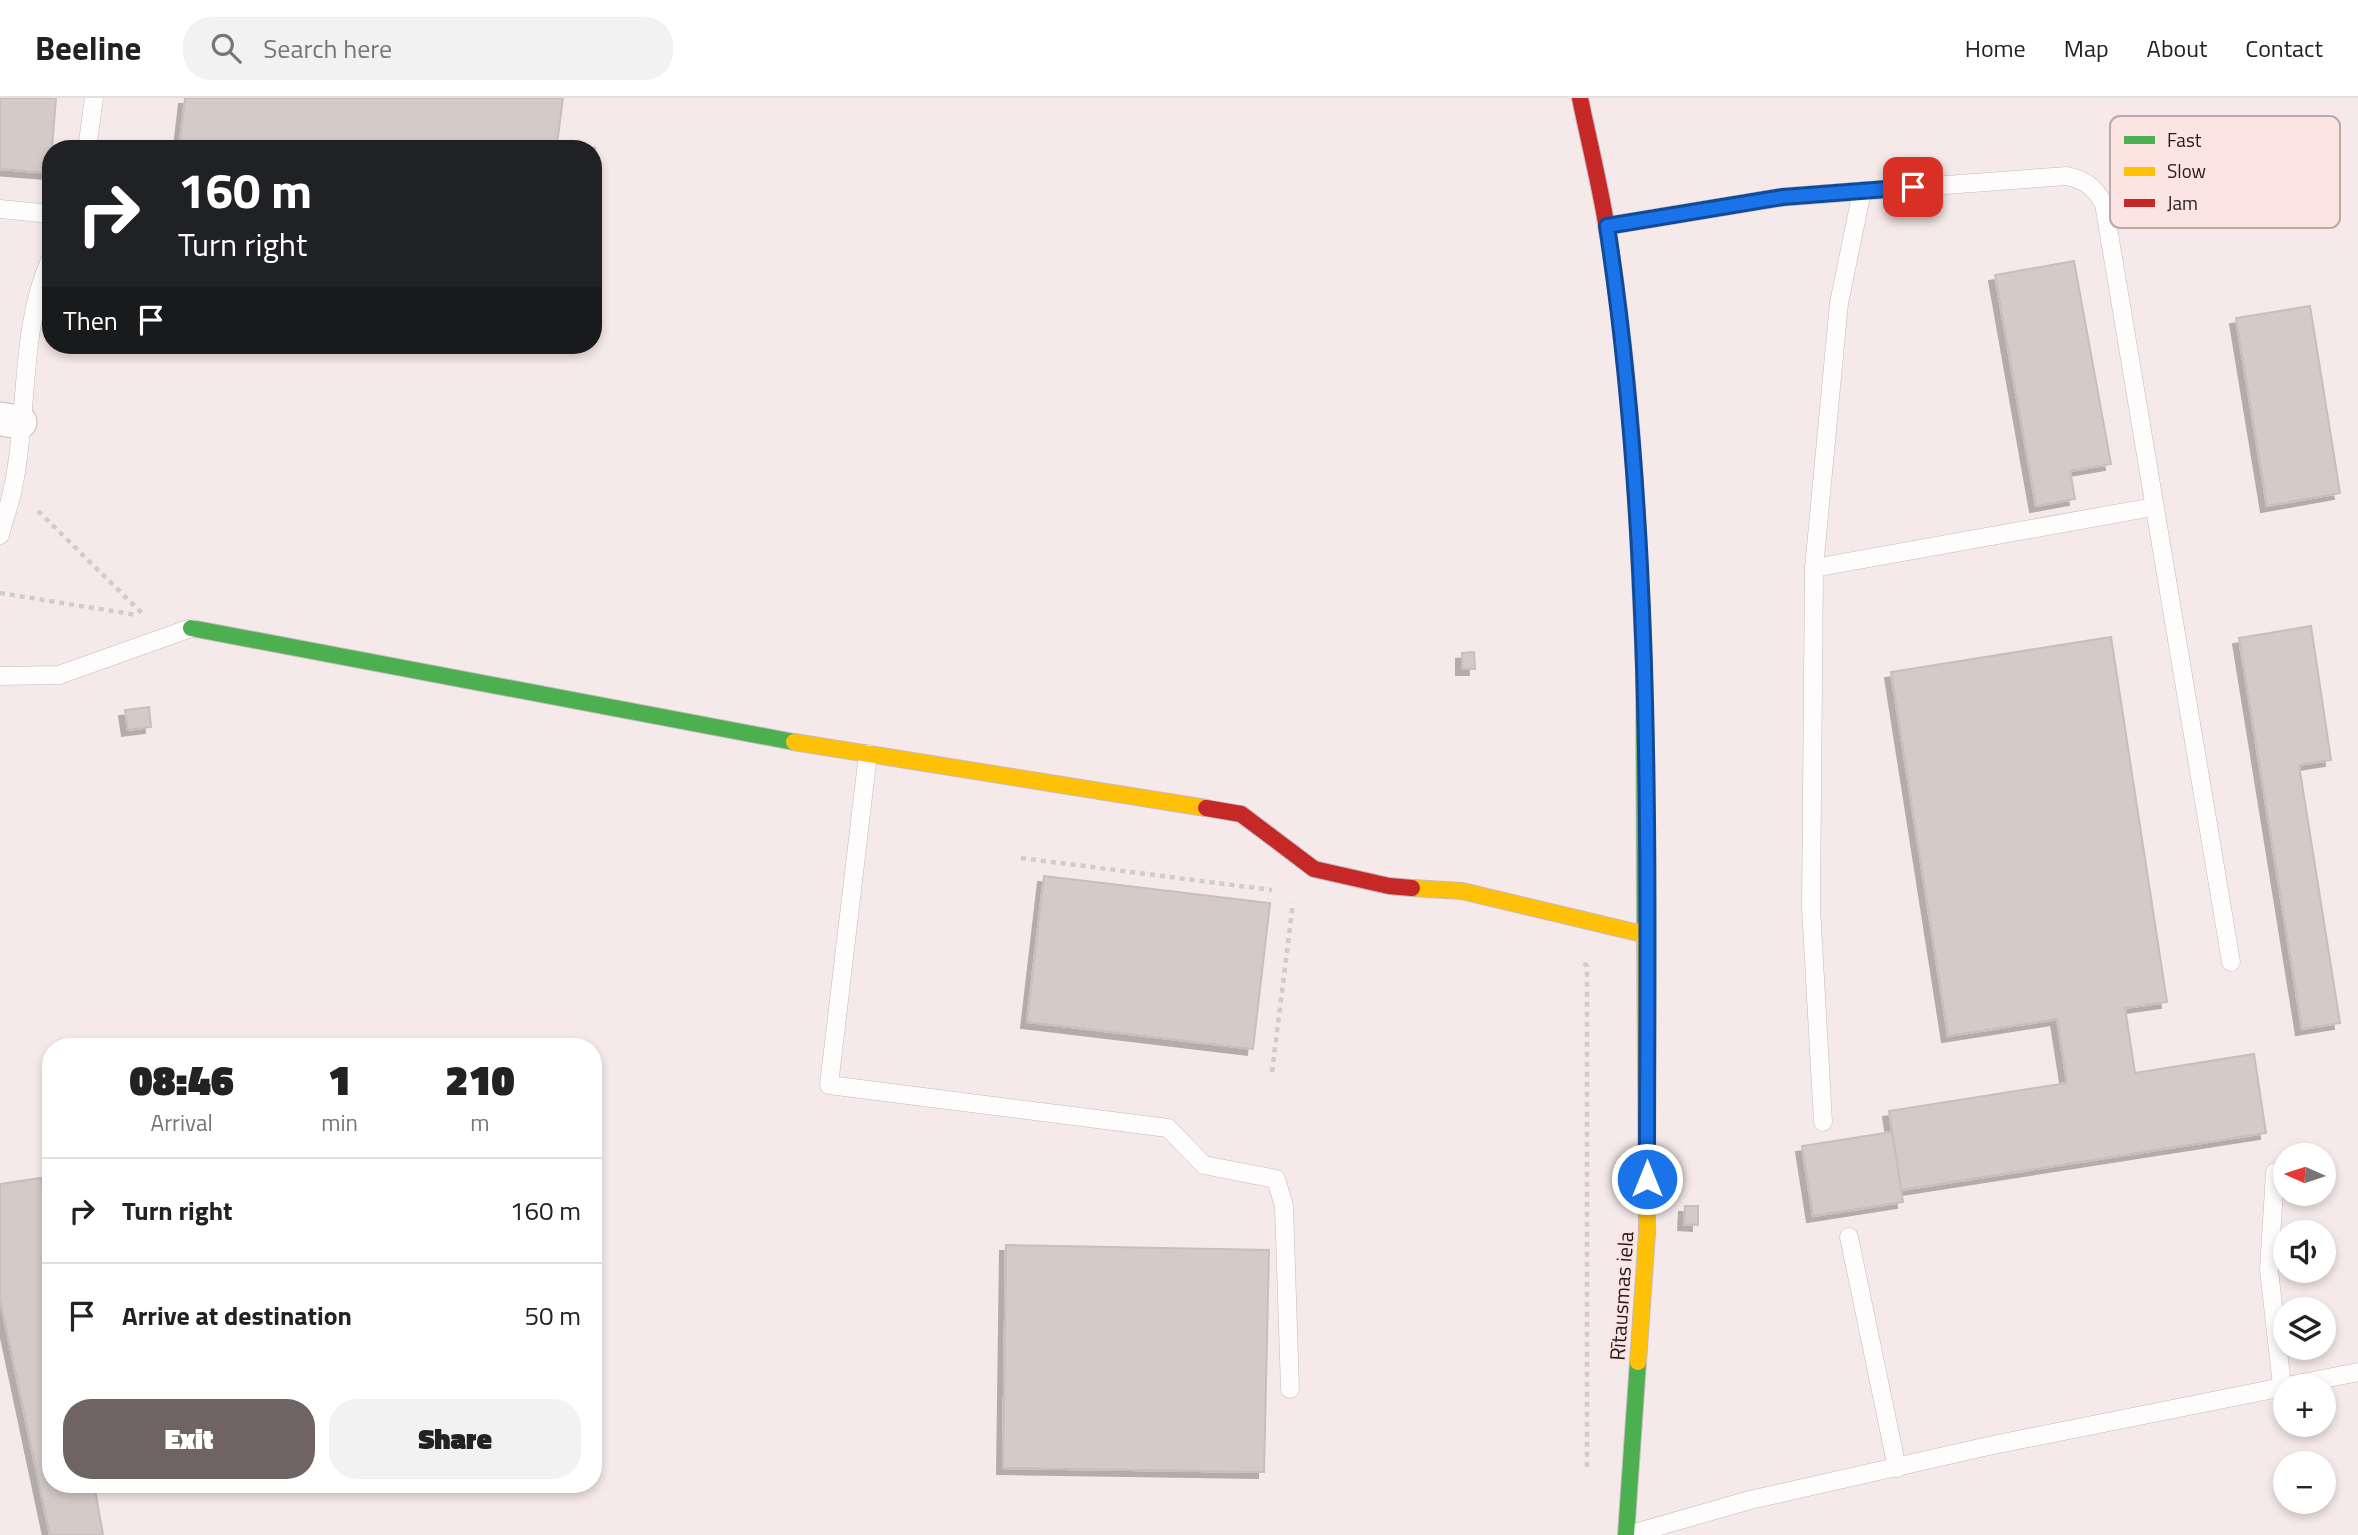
<!DOCTYPE html>
<html lang="en">
<head>
<meta charset="utf-8">
<style>
	body { margin:0; font-family:"Titillium Web",sans-serif; background:#f2f2f2; color:#222; height:100vh; display:flex; flex-direction:column; font-size:26px; white-space:nowrap }
	* { box-sizing:border-box; margin:0 }
	p { font-size:23px; color:#767676 }
	.icon { flex:none; width:38px; height:38px; fill:none; stroke:currentColor; stroke-width:2; stroke-linecap:round; stroke-linejoin:round }
	.map { position:relative; flex:1; overflow:hidden }
	.drawer { position:absolute; left:42px; top:940px; width:560px; height:455px; display:flex; flex-direction:column; background:#fff; border-radius:28px; box-shadow:0 4px 10px #0003 }
	.drawer>* { flex:none }
	.hud { position:absolute; left:42px; top:42px; width:560px; height:214px; border-radius:28px; box-shadow:0 4px 10px #0003; background:#202124; color:#fff; overflow:hidden }
	.needle { width:46px; rotate:273deg }
	.controls { position:absolute; left:2273px; top:1045px; display:grid; gap:14px }
	.controls a { display:grid; place-items:center; width:63px; height:63px; border-radius:50%; background:#fff; box-shadow:0 4px 10px #0003; font-size:35px }
	.pin { position:absolute; display:grid; place-items:center; width:60px; height:60px; color:#fff; margin:-30px; border-radius:14px; box-shadow:0 4px 10px #0006 }
	.me { position:absolute; width:77px; margin:-38px; rotate:0deg; stroke-linejoin:round; filter:drop-shadow(0 0 5px #0008) }
	.turn { display:flex; align-items:center; gap:24px; height:147px; padding:0 21px; font-size:32px }
	.turn .icon { width:91px; height:91px; stroke-width:2.5 }
	.turn b { display:block; font-size:49px; line-height:60px }
	.then { display:flex; align-items:center; height:66px; padding:0 21px; background:#0003; gap:14px; font-size:26px }
	.eta { display:flex; justify-content:space-evenly; align-items:center; height:119px; text-align:center }
	.eta b { font-size:42px; font-weight:800; line-height:49px }
	.primary-button { display:flex; gap:14px; margin-top:auto; padding:14px 21px }
	.primary-button a { flex:1; height:80px; border-radius:28px; background:#6f6363; color:#fff; font-size:28px; font-weight:800; line-height:80px; text-align:center }
	.primary-button a+a { background:#f2f2f2; color:#222 }
	ul { padding:0; list-style:none }
	li { display:flex; align-items:center; gap:21px; height:105px; padding:0 21px; border-top:2px solid #e0e0e0 }
	li div { flex:1 }
	li b { display:block; font-size:26px }
	li em { font-style:normal }
	header { display:flex; align-items:center; gap:42px; box-sizing:border-box; height:98px; padding:0 35px; background:#fff; border-bottom:2px solid #e0e0e0 }
	header strong { font-size:33px }
	nav { display:flex; gap:38px; margin-inline-start:auto; font-size:24px }
	.search { width:490px; height:63px; background:#f2f2f2; display:flex; align-items:center; gap:18px; box-sizing:border-box; padding:0 24px; border-radius:28px; color:#767676; font-size:26px }
	.map>svg:first-child { display:block }
	.building { fill:#d4cac8; stroke:#c8bebb; stroke-width:2; filter:url(#shadow) }
	.lines { fill:none; stroke-linecap:round; stroke-linejoin:round }
	.lane-casing { stroke:#c5baba; stroke-width:19 }
	.street-casing { stroke:#c5baba; stroke-width:35 }
	.fast-casing { stroke:#c5baba; stroke-width:18 }
	.slow-casing { stroke:#c5baba; stroke-width:18 }
	.jam-casing { stroke:#c5baba; stroke-width:18 }
	.path { stroke:#cfcccc; stroke-width:4.5; stroke-dasharray:5 5; stroke-linecap:butt }
	.lane { stroke:#fefcfc; stroke-width:18 }
	.street { stroke:#fefcfc; stroke-width:33 }
	.fast { stroke:#4caf50; stroke-width:16 }
	.slow { stroke:#ffc107; stroke-width:16 }
	.jam { stroke:#c62828; stroke-width:16 }
	.route-casing { stroke:#114b97; stroke-width:18 }
	.route { stroke:#1a73e8; stroke-width:12 }
	.labels { text-anchor:middle; dominant-baseline:central; stroke-width:5; stroke-linejoin:round; paint-order:stroke }
	.street-label { font-size:21px; fill:#261b1b; stroke:#fce4e3 }
	.key { fill:#fce4e3; stroke:#bca8a7; stroke-width:2 }
	.key-label { font-size:19px; fill:#261b1b }
</style>
</head>
<body>
<header>
<strong>Beeline</strong>
<div class="search"><svg class="icon" aria-label="search" viewBox="0 0 24 24"><circle cx="10" cy="10" r="6"/><path d="M15 15l6 6"/></svg>Search here</div>
<nav><a>Home</a><a>Map</a><a>About</a><a>Contact</a></nav>
</header>
<div class="map">
<svg width="2358" height="1437" viewBox="0 0 2358 1437">
	<defs>
		<filter id="shadow"><feDropShadow dx="-6" dy="6" stdDeviation="0" flood-color="#0004"/></filter>
	</defs>
	<rect width="100%" height="100%" fill="#f6e9e9"/>
	<g class="building">
		<polygon points="0,0 56,0 50,75 0,71"/>
		<polygon points="185,0 563,0 557,46 595,50 593,64 593,51 179,51"/>
		<polygon points="2074,163 2111,366 2070,373 2075,401 2036,408 1995,177"/>
		<polygon points="593,166 596,166 599,238 593,238"/>
		<polygon points="2310,208 2340,395 2267,408 2236,220"/>
		<polygon points="2311,528 2331,662 2299,667 2340,925 2302,931 2239,540"/>
		<polygon points="2111,539 2167,904 2125,910 2135,975 2254,956 2266,1035 1901,1092 1889,1013 2067,985 2057,921 1948,938 1891,574"/>
		<polygon points="1474,554 1475,571 1462,571 1462,555"/>
		<polygon points="149,609 151,629 128,632 125,612"/>
		<polygon points="1044,778 1270,805 1253,951 1027,924"/>
		<polygon points="1892,1034 1903,1104 1813,1118 1802,1048"/>
		<polygon points="41,1080 51,1135 51,1386 94,1386 103,1437 50,1437 0,1201 0,1086"/>
		<polygon points="1685,1108 1698,1108 1698,1127 1684,1126"/>
		<polygon points="1006,1147 1269,1152 1264,1374 1003,1370"/>
	</g>
	<g class="lines">
		<g class="lane-casing">
			<g id="lane">
				<polyline points="87,51 94,0"/>
				<polyline points="0,111 51,116"/>
				<path d="M 1607,128 L 1783,99 L 2067,78 C 2086,82 2095,90 2104,106 L 2231,864"/>
				<path d="M 0,437 C 4,421 10,406 13,390 C 29,315 19,231 51,160"/>
				<polyline points="1814,470 2153,409"/>
				<polyline points="0,578 59,577 191,530"/>
				<polyline points="868,656 829,987 1168,1030 1204,1067 1276,1081 1284,1108 1290,1291"/>
				<polyline points="1823,1024 1811,809 1814,470 1839,205 1862,93"/>
				<polyline points="2275,1074 2269,1172 2282,1288"/>
				<polyline points="1849,1139 1897,1370"/>
				<polyline points="1628,1437 1750,1402 1993,1347 2358,1274"/>
			</g>
		</g>
		<g class="street-casing">
			<polyline id="street" points="0,321 20,324"/>
		</g>
		<g class="fast-casing">
			<g id="fast">
				<polyline points="1639,456 1644,569 1645,828"/>
				<polyline points="191,530 794,644"/>
				<polyline points="1626,1437 1638,1264"/>
			</g>
		</g>
		<g class="slow-casing">
			<g id="slow">
				<polyline points="794,644 1206,710"/>
				<polyline points="1412,790 1462,793 1647,837"/>
				<polyline points="1638,1264 1647,1135 1645,828"/>
			</g>
		</g>
		<g class="jam-casing">
			<g id="jam">
				<path d="M 1580,0 C 1589,44 1600,87 1607,131 C 1625,238 1634,347 1639,456"/>
				<polyline points="1206,710 1241,716 1314,771 1389,788 1412,790"/>
			</g>
		</g>
		<g class="path">
			<polyline points="38,413 144,517"/>
			<polyline points="0,495 137,517"/>
			<polyline points="1021,760 1272,792"/>
			<polyline points="1584,865 1587,868 1587,1370"/>
			<polyline points="1272,974 1293,805"/>
		</g>
		<use href="#lane" class="lane"/>
		<use href="#street" class="street"/>
		<use href="#fast" class="fast"/>
		<use href="#slow" class="slow"/>
		<use href="#jam" class="jam"/>
	</g>
	<g class="lines">
		<g class="route-casing">
			<path id="route" d="M 1647,1081 C 1647,763 1655,443 1607,128 L 1783,99 L 1913,89"/>
		</g>
		<use href="#route" class="route"/>
	</g>
	<g class="labels">
		<g class="street-label">
			<text transform="translate(1621 1198) rotate(-86)">Rītausmas iela</text>
		</g>
	</g>
	<rect x="2110" y="18" width="230" height="112" rx="10" class="key"/>
	<rect x="2124" y="38" width="31" height="8" fill="#4caf50"/>
	<rect x="2124" y="69" width="31" height="9" fill="#ffc107"/>
	<rect x="2124" y="101" width="31" height="8" fill="#c62828"/>
	<g class="key-label">
		<text x="2167" y="49">Fast</text>
		<text x="2167" y="80">Slow</text>
		<text x="2167" y="112">Jam</text>
	</g>
</svg>
<div class="controls">
<a><svg class="needle" viewBox="-14 -14 28 28"><path d="M0-13l5 13h-10z" fill="#e53935"/><path d="M0 13l5-13h-10z" fill="#767676"/></svg></a>
<a><svg class="icon" aria-label="sound" viewBox="0 0 24 24"><path d="M4 9h4l5-4v14l-5-4H4zM17 9q2 3 0 6"/></svg></a>
<a><svg class="icon" aria-label="layers" viewBox="0 0 24 24"><path d="M12 4l9 5-9 5-9-5zM3 14l9 5 9-5"/></svg></a>
<a>+</a>
<a>−</a>
</div>
<div class="pin" style="left:1913px;top:89px;background:#d93025"><svg class="icon" aria-label="arrive" viewBox="0 0 24 24"><path d="M6 21V4h12l-3 4 3 4H6"/></svg></div>
<svg class="me" style="left:1647px;top:1081px" viewBox="-20 -20 40 40"><circle r="17" fill="#1a73e8" stroke="#fff" stroke-width="3"/><path d="M0-11L8 9 0 5-8 9z" fill="#fff"/></svg>
<div class="hud">
<div class="turn"><svg class="icon" aria-label="right" viewBox="0 0 24 24"><path d="M7 20v-9h11M14 6l5 5-5 5"/></svg><div><b>160 m</b>Turn right</div></div>
<div class="then">Then<svg class="icon" aria-label="arrive" viewBox="0 0 24 24"><path d="M6 21V4h12l-3 4 3 4H6"/></svg></div>
</div>
<section class="drawer">
<div class="eta">
<div><b>08:46</b><p>Arrival</p></div>
<div><b>1</b><p>min</p></div>
<div><b>210</b><p>m</p></div>
</div>
<ul>
<li><svg class="icon" aria-label="right" viewBox="0 0 24 24"><path d="M7 20v-9h11M14 6l5 5-5 5"/></svg><div><b>Turn right</b></div><em>160 m</em></li>
<li><svg class="icon" aria-label="arrive" viewBox="0 0 24 24"><path d="M6 21V4h12l-3 4 3 4H6"/></svg><div><b>Arrive at destination</b></div><em>50 m</em></li>
</ul>
<div class="primary-button"><a>Exit</a><a>Share</a></div>
</section>
</div>
</body>
</html>
